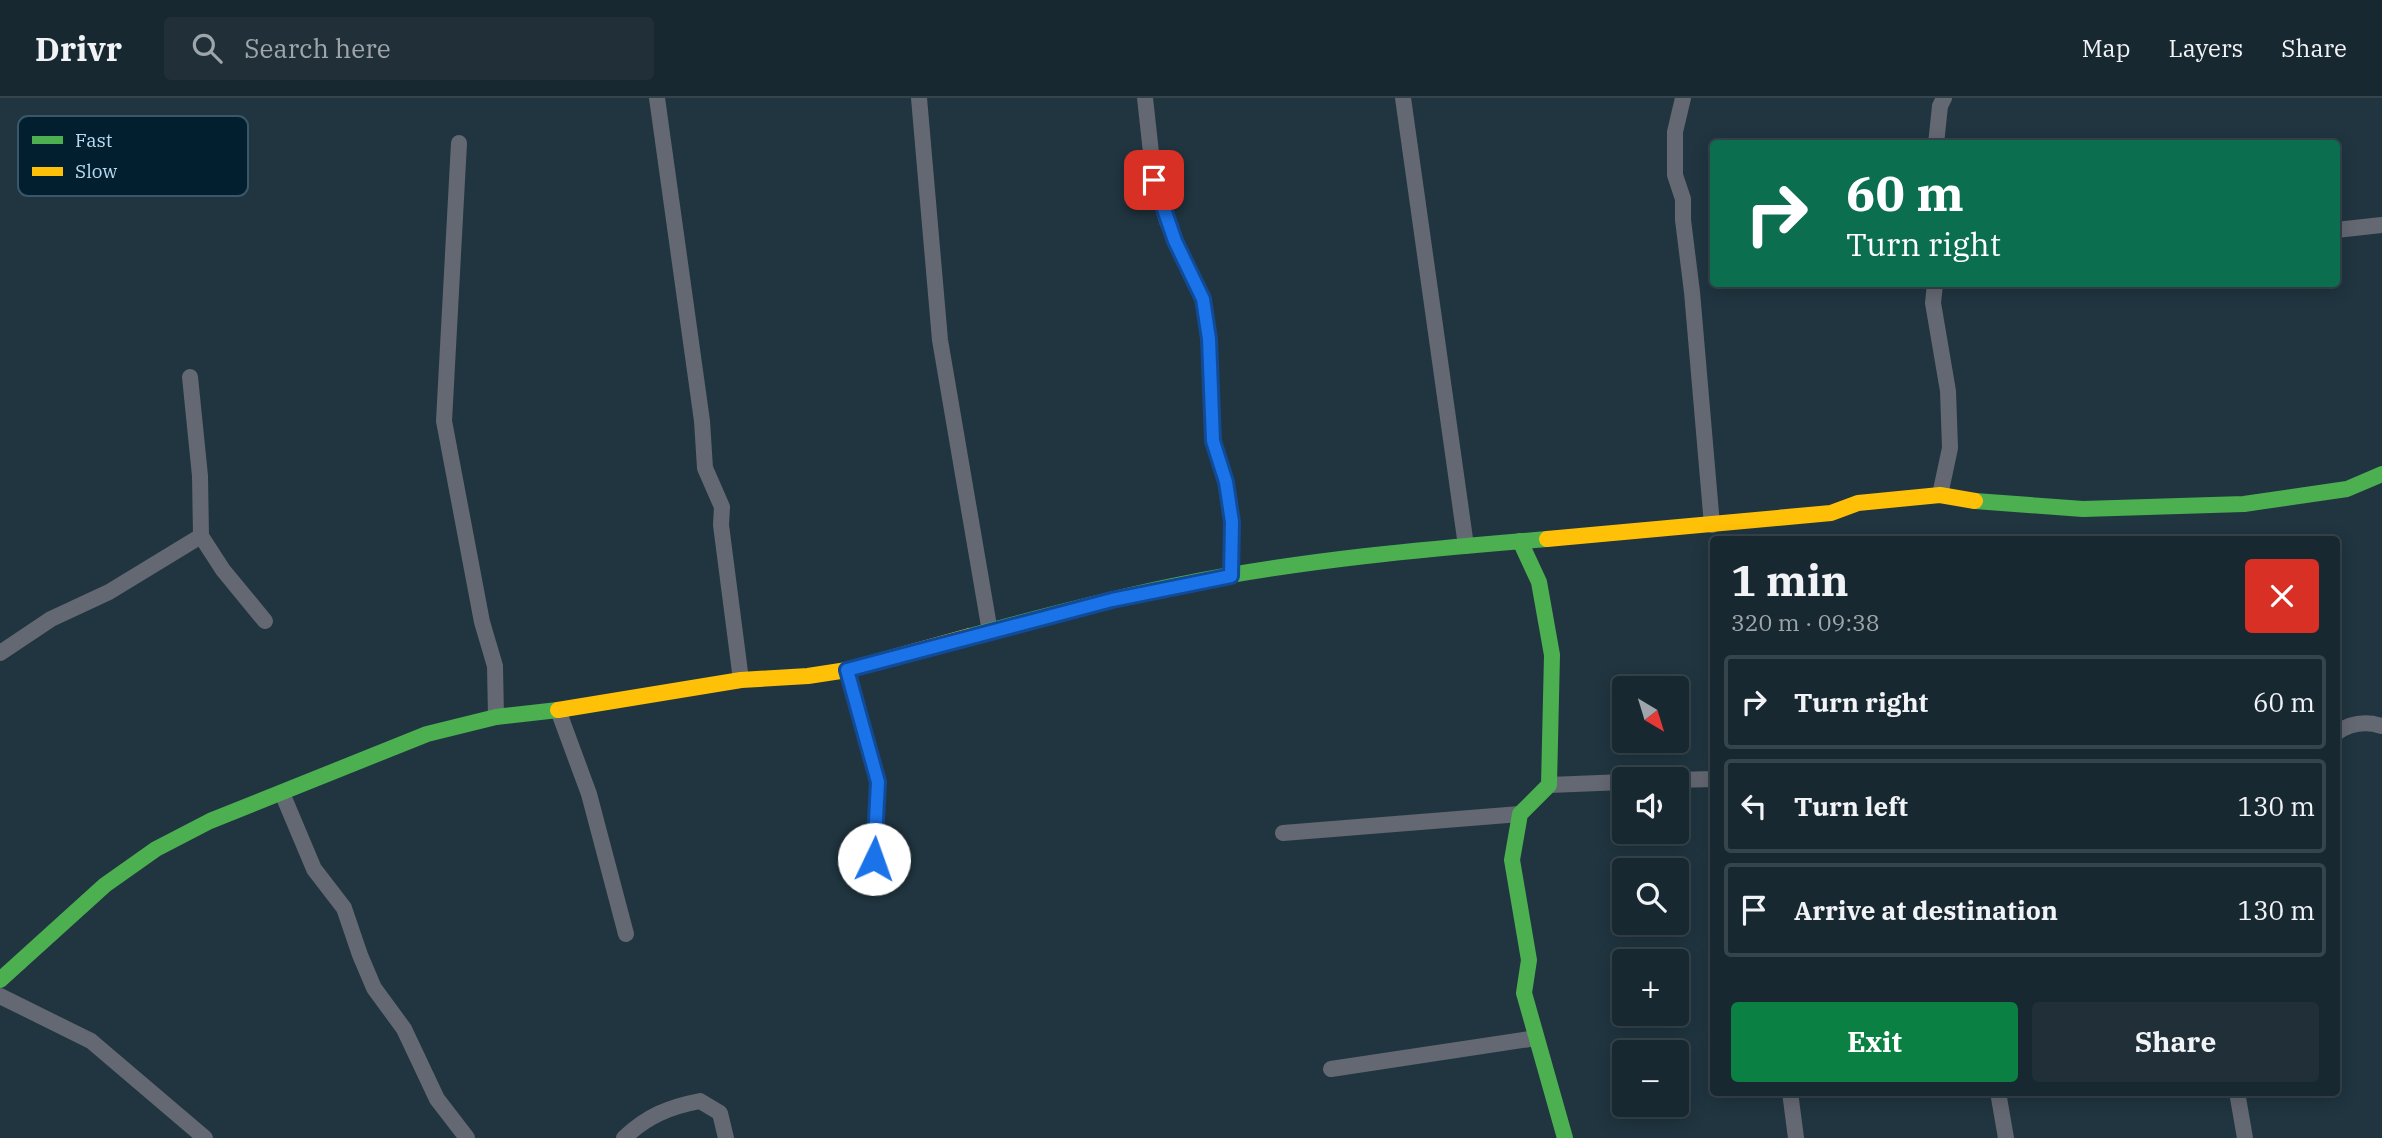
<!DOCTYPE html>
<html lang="en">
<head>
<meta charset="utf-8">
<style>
	body { margin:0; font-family:"IBM Plex Serif",serif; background:#213038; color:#f1f3f6; height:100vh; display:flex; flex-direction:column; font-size:26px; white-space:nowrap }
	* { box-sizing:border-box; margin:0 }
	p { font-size:23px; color:#9fa6ab }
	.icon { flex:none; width:38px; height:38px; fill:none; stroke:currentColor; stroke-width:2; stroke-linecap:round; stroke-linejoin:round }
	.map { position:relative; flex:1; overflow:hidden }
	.side { position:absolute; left:1710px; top:438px; width:630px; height:560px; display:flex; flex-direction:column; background:#182830; border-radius:7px; box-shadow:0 4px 18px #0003,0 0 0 2px #36444c }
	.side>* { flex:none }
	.guide { position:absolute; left:1710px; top:42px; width:630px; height:147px; border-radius:7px; box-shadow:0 4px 18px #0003,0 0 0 2px #36444c; background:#0b6e4f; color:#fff; overflow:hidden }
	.needle { width:46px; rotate:142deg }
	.buttons { position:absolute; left:1612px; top:578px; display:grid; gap:14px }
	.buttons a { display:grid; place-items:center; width:77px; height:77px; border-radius:7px; background:#182830; box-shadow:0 4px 18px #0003,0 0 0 2px #36444c; font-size:35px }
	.pin { position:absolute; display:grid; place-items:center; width:60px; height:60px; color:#fff; margin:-30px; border-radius:14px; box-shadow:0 4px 10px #0006 }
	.me { position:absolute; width:77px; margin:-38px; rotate:3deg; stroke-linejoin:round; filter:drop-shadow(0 0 5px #0008) }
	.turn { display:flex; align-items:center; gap:24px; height:147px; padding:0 21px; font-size:32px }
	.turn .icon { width:91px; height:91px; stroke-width:2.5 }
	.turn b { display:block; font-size:49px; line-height:60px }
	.round { display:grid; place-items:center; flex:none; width:74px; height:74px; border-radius:7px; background:#213038 }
	.head { display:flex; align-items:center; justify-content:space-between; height:119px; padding:0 21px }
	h1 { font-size:42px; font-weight:700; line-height:52px }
	.button { display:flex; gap:14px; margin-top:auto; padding:14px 21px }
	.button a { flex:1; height:80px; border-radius:7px; background:#0b8043; color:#fff; font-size:28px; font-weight:700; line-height:80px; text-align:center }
	.button a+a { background:#213038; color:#f1f3f6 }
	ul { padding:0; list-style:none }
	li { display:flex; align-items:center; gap:21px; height:94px; margin:0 14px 10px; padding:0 7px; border:4px solid #36444c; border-radius:7px }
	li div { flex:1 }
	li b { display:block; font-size:26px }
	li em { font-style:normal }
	header { display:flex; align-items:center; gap:42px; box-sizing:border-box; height:98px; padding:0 35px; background:#182830; border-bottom:2px solid #36444c }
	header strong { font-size:33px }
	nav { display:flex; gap:38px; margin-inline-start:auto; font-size:24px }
	.search { width:490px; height:63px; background:#213038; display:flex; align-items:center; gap:18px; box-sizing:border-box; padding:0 24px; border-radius:7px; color:#9fa6ab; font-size:26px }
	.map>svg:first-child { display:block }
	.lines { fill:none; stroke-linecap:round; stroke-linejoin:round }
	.street { stroke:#646872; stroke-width:16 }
	.fast { stroke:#4caf50; stroke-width:16 }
	.slow { stroke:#ffc107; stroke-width:16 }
	.route-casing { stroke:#114b97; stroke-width:18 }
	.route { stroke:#1a73e8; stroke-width:12 }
	.key { fill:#021f2f; stroke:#395769; stroke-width:2 }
	.key-label { font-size:19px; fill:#b9dbef }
</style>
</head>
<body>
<header>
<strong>Drivr</strong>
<div class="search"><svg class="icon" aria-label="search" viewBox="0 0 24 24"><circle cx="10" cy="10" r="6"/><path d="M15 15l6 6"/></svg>Search here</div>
<nav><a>Map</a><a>Layers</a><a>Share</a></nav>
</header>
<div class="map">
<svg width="2382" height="1040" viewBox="0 0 2382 1040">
	<rect width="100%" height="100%" fill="#203540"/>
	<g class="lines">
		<g class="street">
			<polyline points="657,0 702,323 705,370 722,409 721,427 741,582"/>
			<polyline points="919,0 940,242 990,534"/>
			<polyline points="1145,0 1154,82 1167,123 1184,163 1203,201 1209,241 1213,343 1226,384 1232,424 1231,478"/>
			<polyline points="1403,0 1466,448"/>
			<polyline points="1683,0 1675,34 1675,77 1683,101 1683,122 1692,194 1712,427"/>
			<polyline points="459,45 444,323 482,524 495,568 496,619"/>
			<polyline points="1936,46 1940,8 1944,0"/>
			<polyline points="2336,132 2382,127"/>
			<polyline points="1935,186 1933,205 1948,293 1950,350 1940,397"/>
			<polyline points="190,279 200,378 201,438 223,472 265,523"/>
			<polyline points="0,555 51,521 109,494 201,438"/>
			<polyline points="847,572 878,684 874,761"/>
			<polyline points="558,612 589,696 626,836"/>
			<path d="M 2336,635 C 2350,625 2366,623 2382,628"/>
			<polyline points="1676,682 1713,681"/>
			<polyline points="1549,687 1624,684"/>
			<polyline points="282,695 314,771 344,810 360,857 374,890 404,931 437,1001 467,1040"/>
			<polyline points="1283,735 1520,716"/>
			<polyline points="0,898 91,943 205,1040"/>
			<polyline points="1331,971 1536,940"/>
			<polyline points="1790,994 1796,1040"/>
			<polyline points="1998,994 2006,1040"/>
			<polyline points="2237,994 2245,1040"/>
			<path d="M 624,1040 C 647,1018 669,1009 700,1003 L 720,1015 L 726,1040"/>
		</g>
		<g class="fast">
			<polyline points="1975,403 2083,411 2244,406 2347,391 2382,376"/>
			<polyline points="1520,443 1539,484 1552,557 1549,687 1520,716 1512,762 1529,862 1524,895 1565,1040"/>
			<path d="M 970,538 C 1040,519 1111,500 1182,486 C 1302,462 1425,451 1547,441"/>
			<polyline points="0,882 105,787 156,751 210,723 427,636 496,619 558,612"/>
		</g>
		<g class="slow">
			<polyline points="1547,441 1831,415 1858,405 1940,397 1975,403"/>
			<polyline points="558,612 741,582 808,578 847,572 970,538"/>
		</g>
	</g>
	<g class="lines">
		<g class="route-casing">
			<polyline id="route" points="874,761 878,684 847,572 1112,502 1231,478 1232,424 1226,384 1213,343 1209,241 1203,201 1175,143 1154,82"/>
		</g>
		<use href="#route" class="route"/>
	</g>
	<rect x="18" y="18" width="230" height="80" rx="10" class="key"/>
	<rect x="32" y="38" width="31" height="8" fill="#4caf50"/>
	<rect x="32" y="69" width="31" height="9" fill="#ffc107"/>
	<g class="key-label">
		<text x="75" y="49">Fast</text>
		<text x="75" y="80">Slow</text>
	</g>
</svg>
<div class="buttons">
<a><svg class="needle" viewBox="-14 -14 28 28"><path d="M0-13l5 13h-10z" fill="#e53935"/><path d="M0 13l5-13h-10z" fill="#9fa6ab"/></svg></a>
<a><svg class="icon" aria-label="sound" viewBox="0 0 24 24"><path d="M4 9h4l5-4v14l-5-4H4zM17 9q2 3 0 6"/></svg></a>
<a><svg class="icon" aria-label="search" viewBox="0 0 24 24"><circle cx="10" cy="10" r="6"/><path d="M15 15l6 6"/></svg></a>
<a>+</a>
<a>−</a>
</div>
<div class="pin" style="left:1154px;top:82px;background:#d93025"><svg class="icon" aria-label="arrive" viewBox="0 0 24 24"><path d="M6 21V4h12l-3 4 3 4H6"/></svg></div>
<svg class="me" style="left:874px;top:761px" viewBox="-20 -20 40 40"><circle r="19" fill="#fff"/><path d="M0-13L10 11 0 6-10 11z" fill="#1a73e8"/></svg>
<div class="guide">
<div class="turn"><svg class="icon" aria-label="right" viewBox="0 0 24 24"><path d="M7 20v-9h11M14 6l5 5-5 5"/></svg><div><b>60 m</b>Turn right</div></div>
</div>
<section class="side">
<div class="head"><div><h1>1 min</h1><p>320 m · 09:38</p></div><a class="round" style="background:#d93025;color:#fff"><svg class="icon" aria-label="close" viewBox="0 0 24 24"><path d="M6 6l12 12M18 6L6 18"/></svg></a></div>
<ul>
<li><svg class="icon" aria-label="right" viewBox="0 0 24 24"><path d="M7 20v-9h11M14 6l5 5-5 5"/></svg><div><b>Turn right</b></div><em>60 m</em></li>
<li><svg class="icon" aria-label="left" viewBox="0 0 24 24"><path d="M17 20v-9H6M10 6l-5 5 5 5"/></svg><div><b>Turn left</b></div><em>130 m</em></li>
<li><svg class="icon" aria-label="arrive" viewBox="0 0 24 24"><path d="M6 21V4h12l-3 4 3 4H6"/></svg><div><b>Arrive at destination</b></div><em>130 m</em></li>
</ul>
<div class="button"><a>Exit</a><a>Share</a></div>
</section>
</div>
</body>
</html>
